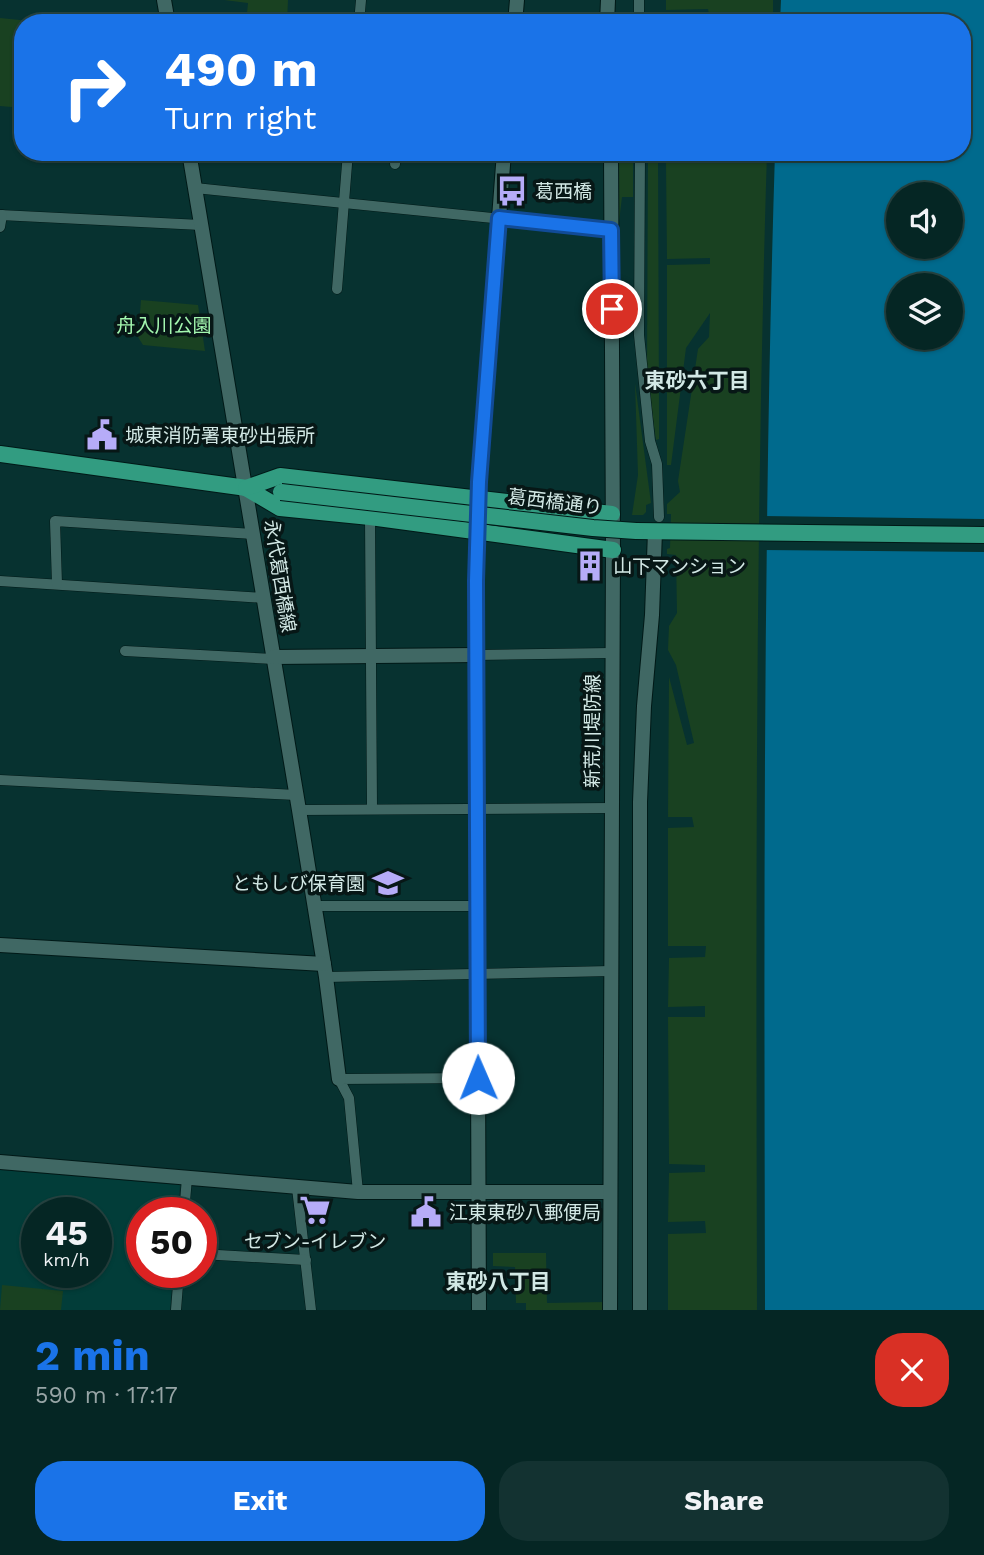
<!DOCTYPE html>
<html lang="en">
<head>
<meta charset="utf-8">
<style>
	body { margin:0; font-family:"Work Sans","Noto Sans JP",sans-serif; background:#133231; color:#f1f3f6; height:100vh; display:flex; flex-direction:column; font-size:26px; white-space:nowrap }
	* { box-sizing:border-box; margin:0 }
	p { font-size:23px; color:#97a5a6 }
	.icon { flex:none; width:38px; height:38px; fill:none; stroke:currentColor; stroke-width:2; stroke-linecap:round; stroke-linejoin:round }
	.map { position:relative; height:1310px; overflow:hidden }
	.side { display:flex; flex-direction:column; background:#052624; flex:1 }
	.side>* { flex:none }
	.banner { position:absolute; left:14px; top:14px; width:957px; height:147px; border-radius:28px; box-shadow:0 2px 5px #0004,0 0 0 2px #264341; background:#1a73e8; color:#fff; overflow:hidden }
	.buttons { position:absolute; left:886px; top:182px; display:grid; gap:14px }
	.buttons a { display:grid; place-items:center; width:77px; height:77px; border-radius:50%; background:#052624; box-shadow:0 2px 5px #0004,0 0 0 2px #264341; font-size:35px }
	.speed { position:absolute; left:21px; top:1197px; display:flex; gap:14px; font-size:35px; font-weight:700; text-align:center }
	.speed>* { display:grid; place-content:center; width:91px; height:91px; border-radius:50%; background:#052624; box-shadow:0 2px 5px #0004,0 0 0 2px #264341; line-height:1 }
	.speed small { font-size:18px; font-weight:400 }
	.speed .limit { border:10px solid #d22; background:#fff; color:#111 }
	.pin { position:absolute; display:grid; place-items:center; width:60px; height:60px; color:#fff; margin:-30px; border:4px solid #fff; border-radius:50%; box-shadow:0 2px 7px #0007 }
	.me { position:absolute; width:77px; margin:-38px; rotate:359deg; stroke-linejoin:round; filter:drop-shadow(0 0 5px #0008) }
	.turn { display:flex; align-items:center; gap:24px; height:147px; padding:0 35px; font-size:32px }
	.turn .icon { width:91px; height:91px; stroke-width:2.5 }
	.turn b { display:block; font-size:49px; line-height:60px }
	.round { display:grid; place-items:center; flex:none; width:74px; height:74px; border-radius:28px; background:#133231 }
	.overview { display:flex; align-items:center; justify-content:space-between; height:119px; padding:0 35px }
	h1 { font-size:42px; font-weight:700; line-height:52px; color:#1a73e8 }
	.cta { display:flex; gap:14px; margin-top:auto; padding:14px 35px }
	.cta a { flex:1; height:80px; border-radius:28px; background:#1a73e8; color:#fff; font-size:28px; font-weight:700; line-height:80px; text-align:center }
	.cta a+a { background:#133231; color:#f1f3f6 }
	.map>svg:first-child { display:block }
	.built { fill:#023d39; fill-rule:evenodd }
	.green { fill:#194121 }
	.water { fill:#006a8d; fill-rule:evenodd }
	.pier { fill:#073230 }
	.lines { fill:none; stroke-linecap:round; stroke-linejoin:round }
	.street-casing { stroke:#001917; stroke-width:11 }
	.secondary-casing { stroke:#001917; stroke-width:16 }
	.primary-casing { stroke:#001917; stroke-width:18 }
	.street { stroke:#406864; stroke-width:10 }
	.secondary { stroke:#406864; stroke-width:14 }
	.primary { stroke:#329c81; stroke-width:16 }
	.primary-bridge-casing { stroke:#001917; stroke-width:18; stroke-linecap:butt }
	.primary-bridge { stroke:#329c81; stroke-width:16 }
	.route-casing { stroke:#114b97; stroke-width:18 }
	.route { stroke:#1a73e8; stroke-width:12 }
	.labels { text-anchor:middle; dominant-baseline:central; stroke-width:7; stroke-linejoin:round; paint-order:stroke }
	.poi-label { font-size:19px; fill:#d2e8e5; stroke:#071716; text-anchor:start }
	.park-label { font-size:19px; fill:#a3f7af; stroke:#071716 }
	.street-label { font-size:19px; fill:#d2e8e5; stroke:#071716 }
	.neighbourhood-label { font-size:21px; font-weight:bold; fill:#d2e8e5; stroke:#071716 }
</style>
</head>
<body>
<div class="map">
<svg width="984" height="1310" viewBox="0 0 984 1310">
	<rect width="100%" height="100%" fill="#073230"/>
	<path class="built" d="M 0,1170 L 180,1185 L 177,1213 L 142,1213 L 142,1272 L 173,1272 L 170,1310 L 0,1310 ZM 37,1213 L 96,1213 L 96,1272 L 37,1272 Z"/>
	<g class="green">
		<polygon points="224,0 288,0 287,23 246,23 248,3"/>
		<polygon points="666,0 773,0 773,23 666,23 666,16 709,14 708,9 666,10"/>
		<polygon points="0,18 50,23 23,23 23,108 0,106"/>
		<polygon points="619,152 624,152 624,155 633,152 633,197 622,197 618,230"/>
		<polygon points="648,152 658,152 659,416 659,439 656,440 647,375"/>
		<path d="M 666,152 L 767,152 C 755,538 756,924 757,1310 L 668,1310 L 668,1234 L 706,1233 L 705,1221 L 668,1222 L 669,1173 L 705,1172 L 705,1165 L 669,1164 L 668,1017 L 705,1017 L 705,1006 L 668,1007 L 669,958 L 705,957 L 706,946 L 668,946 L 668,828 L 694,827 L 692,817 L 668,817 L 669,677 L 687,745 L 694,743 L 676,665 L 668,650 L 669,626 L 677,613 L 676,555 L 667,554 L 667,549 L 670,548 L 671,514 L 667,514 L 667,504 L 680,492 L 678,481 L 698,349 L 709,337 L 710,313 L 686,348 L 671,465 L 667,465 L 667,265 L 710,264 L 710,258 L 667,259 L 666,163 L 709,162 L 709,155 L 666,156 Z"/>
		<polygon points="141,300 198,305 205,351 143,345 138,337"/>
		<polygon points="635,383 651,503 646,505 646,512 643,515 632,515 638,475"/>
		<polygon points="493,1253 546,1253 547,1303 605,1302 605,1310 526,1310 526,1303 516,1303 515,1267 493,1266"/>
		<polygon points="2,1285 63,1291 61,1310 0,1310"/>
	</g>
	<path class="water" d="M 781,0 L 984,0 L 984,1310 L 765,1310 C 764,924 763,538 775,152 L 962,152 L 962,23 L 780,23 ZM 898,194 L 950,194 L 950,247 L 898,247 ZM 898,285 L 950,285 L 950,338 L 898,338 Z"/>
	<polygon class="pier" points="763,516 984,519 984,552 763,550"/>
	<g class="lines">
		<g class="street-casing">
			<g id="street">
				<polyline points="639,0 639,23"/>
				<polyline points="359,23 361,0"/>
				<polyline points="640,152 639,335 650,441 657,464 659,517"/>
				<polyline points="395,164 396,152"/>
				<polyline points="195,188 611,230"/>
				<polyline points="0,215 201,225"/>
				<polyline points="0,227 2,215"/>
				<polyline points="337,289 348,152"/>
				<polyline points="370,517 372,808"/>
				<polyline points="0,581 264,598"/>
				<polyline points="57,584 55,521 253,534"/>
				<polyline points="125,651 274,659"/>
				<polyline points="476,655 611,653"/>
				<polyline points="0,780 296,795"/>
				<polyline points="299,810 612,808"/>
				<polyline points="314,906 477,906"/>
				<polyline points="326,977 611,971"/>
				<polyline points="297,1188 311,1310"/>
				<polyline points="358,1192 349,1098 339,1079 478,1078"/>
				<polyline points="184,1213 187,1178"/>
				<polyline points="201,1254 306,1260"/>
				<polyline points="176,1310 179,1272"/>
			</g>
		</g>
		<g class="secondary-casing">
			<g id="secondary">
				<polyline points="164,0 168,23"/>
				<polyline points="515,23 517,0"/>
				<polyline points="607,23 608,0"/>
				<polyline points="189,152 299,810 326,977 339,1079"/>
				<polyline points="274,657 476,655"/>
				<polyline points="0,945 324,964"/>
				<polyline points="0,1162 358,1192 610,1192"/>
				<polyline points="479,1310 476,605 479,482 504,152"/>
				<polyline points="610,1310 613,550 611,152"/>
				<polyline points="640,1310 640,802 644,706 652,615 655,531"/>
			</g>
		</g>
		<g class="primary-casing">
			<g id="primary">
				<polyline points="0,454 254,489"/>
				<polyline points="246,488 280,508 370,517 613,550"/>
				<polyline points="246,488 280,476 612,514"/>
				<polyline points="636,531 984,535"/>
			</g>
		</g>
		<use href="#street" class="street"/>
		<use href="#secondary" class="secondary"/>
		<use href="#primary" class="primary"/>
		<g class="primary-bridge-casing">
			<polyline id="primary-bridge" points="281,492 593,528 636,531"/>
		</g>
		<use href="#primary-bridge" class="primary-bridge"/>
	</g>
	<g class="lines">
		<g class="route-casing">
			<polyline id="route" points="478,1078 476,581 479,482 499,218 611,230 612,309"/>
		</g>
		<use href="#route" class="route"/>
	</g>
	<defs>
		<g id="bus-bare" transform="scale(2.415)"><path d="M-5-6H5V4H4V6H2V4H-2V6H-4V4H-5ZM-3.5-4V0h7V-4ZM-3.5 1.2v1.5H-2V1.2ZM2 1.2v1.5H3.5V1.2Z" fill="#b6acf8" stroke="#071716" stroke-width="2.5" paint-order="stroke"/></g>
		<g id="civic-bare" transform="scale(2.415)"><path d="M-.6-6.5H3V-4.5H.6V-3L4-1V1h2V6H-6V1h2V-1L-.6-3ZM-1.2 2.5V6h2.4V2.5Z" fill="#b6acf8" stroke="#071716" stroke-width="2.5" paint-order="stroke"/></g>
		<g id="building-bare" transform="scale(2.415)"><path d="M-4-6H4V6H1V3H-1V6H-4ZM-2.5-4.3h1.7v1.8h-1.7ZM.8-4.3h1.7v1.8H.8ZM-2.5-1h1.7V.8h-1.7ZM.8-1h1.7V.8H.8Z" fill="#b6acf8" stroke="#071716" stroke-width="2.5" paint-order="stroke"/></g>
		<g id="school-bare" transform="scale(2.415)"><path d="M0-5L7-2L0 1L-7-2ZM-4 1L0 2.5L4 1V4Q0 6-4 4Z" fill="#b6acf8" stroke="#071716" stroke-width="2.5" paint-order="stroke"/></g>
		<g id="supermarket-bare" transform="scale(2.415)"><path d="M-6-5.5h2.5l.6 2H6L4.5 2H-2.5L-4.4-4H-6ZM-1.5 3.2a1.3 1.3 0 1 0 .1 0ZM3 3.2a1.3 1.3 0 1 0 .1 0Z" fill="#b6acf8" stroke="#071716" stroke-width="2.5" paint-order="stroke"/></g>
	</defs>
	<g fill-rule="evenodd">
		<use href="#bus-bare" x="512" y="191"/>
		<use href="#civic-bare" x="102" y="435"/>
		<use href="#building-bare" x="590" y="566"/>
		<use href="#school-bare" x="388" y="883"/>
		<use href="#supermarket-bare" x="315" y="1210"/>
		<use href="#civic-bare" x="426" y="1212"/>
	</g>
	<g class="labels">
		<g class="poi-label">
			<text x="535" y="191">葛西橋</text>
			<text x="125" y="435">城東消防署東砂出張所</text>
			<text x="613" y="566">山下マンション</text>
			<text x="365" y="883" text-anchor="end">ともしび保育園</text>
			<text x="449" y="1212">江東東砂八郵便局</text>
			<text x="315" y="1241" text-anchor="middle">セブン-イレブン</text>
		</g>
		<g class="park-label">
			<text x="164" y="325">舟入川公園</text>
		</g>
		<g class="street-label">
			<text transform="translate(555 502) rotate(7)">葛西橋通り</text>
			<text transform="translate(280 576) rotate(81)">永代葛西橋線</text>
			<text transform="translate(592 731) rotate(-90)">新荒川堤防線</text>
		</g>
		<g class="neighbourhood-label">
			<text x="697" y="380">東砂六丁目</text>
			<text x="498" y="1281">東砂八丁目</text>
		</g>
	</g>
</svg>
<div class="buttons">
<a><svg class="icon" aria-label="sound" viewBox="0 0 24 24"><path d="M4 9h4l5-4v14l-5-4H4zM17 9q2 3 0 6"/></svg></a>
<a><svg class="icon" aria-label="layers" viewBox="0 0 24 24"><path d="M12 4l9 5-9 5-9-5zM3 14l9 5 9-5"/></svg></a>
</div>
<div class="speed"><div>45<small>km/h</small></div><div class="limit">50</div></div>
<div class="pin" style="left:612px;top:309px;background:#d93025"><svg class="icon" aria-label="arrive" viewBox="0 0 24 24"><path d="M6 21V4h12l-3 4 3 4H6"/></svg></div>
<svg class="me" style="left:478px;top:1078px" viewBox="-20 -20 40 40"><circle r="19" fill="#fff"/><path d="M0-13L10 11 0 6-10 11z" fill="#1a73e8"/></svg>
<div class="banner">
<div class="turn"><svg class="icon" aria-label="right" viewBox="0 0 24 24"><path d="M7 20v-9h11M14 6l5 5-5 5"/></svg><div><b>490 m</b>Turn right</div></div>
</div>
</div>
<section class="side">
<div class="overview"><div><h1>2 min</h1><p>590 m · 17:17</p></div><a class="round" style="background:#d93025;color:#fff"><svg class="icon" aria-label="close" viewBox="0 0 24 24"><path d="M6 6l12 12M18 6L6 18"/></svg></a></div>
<div class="cta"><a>Exit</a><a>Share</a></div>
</section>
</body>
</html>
